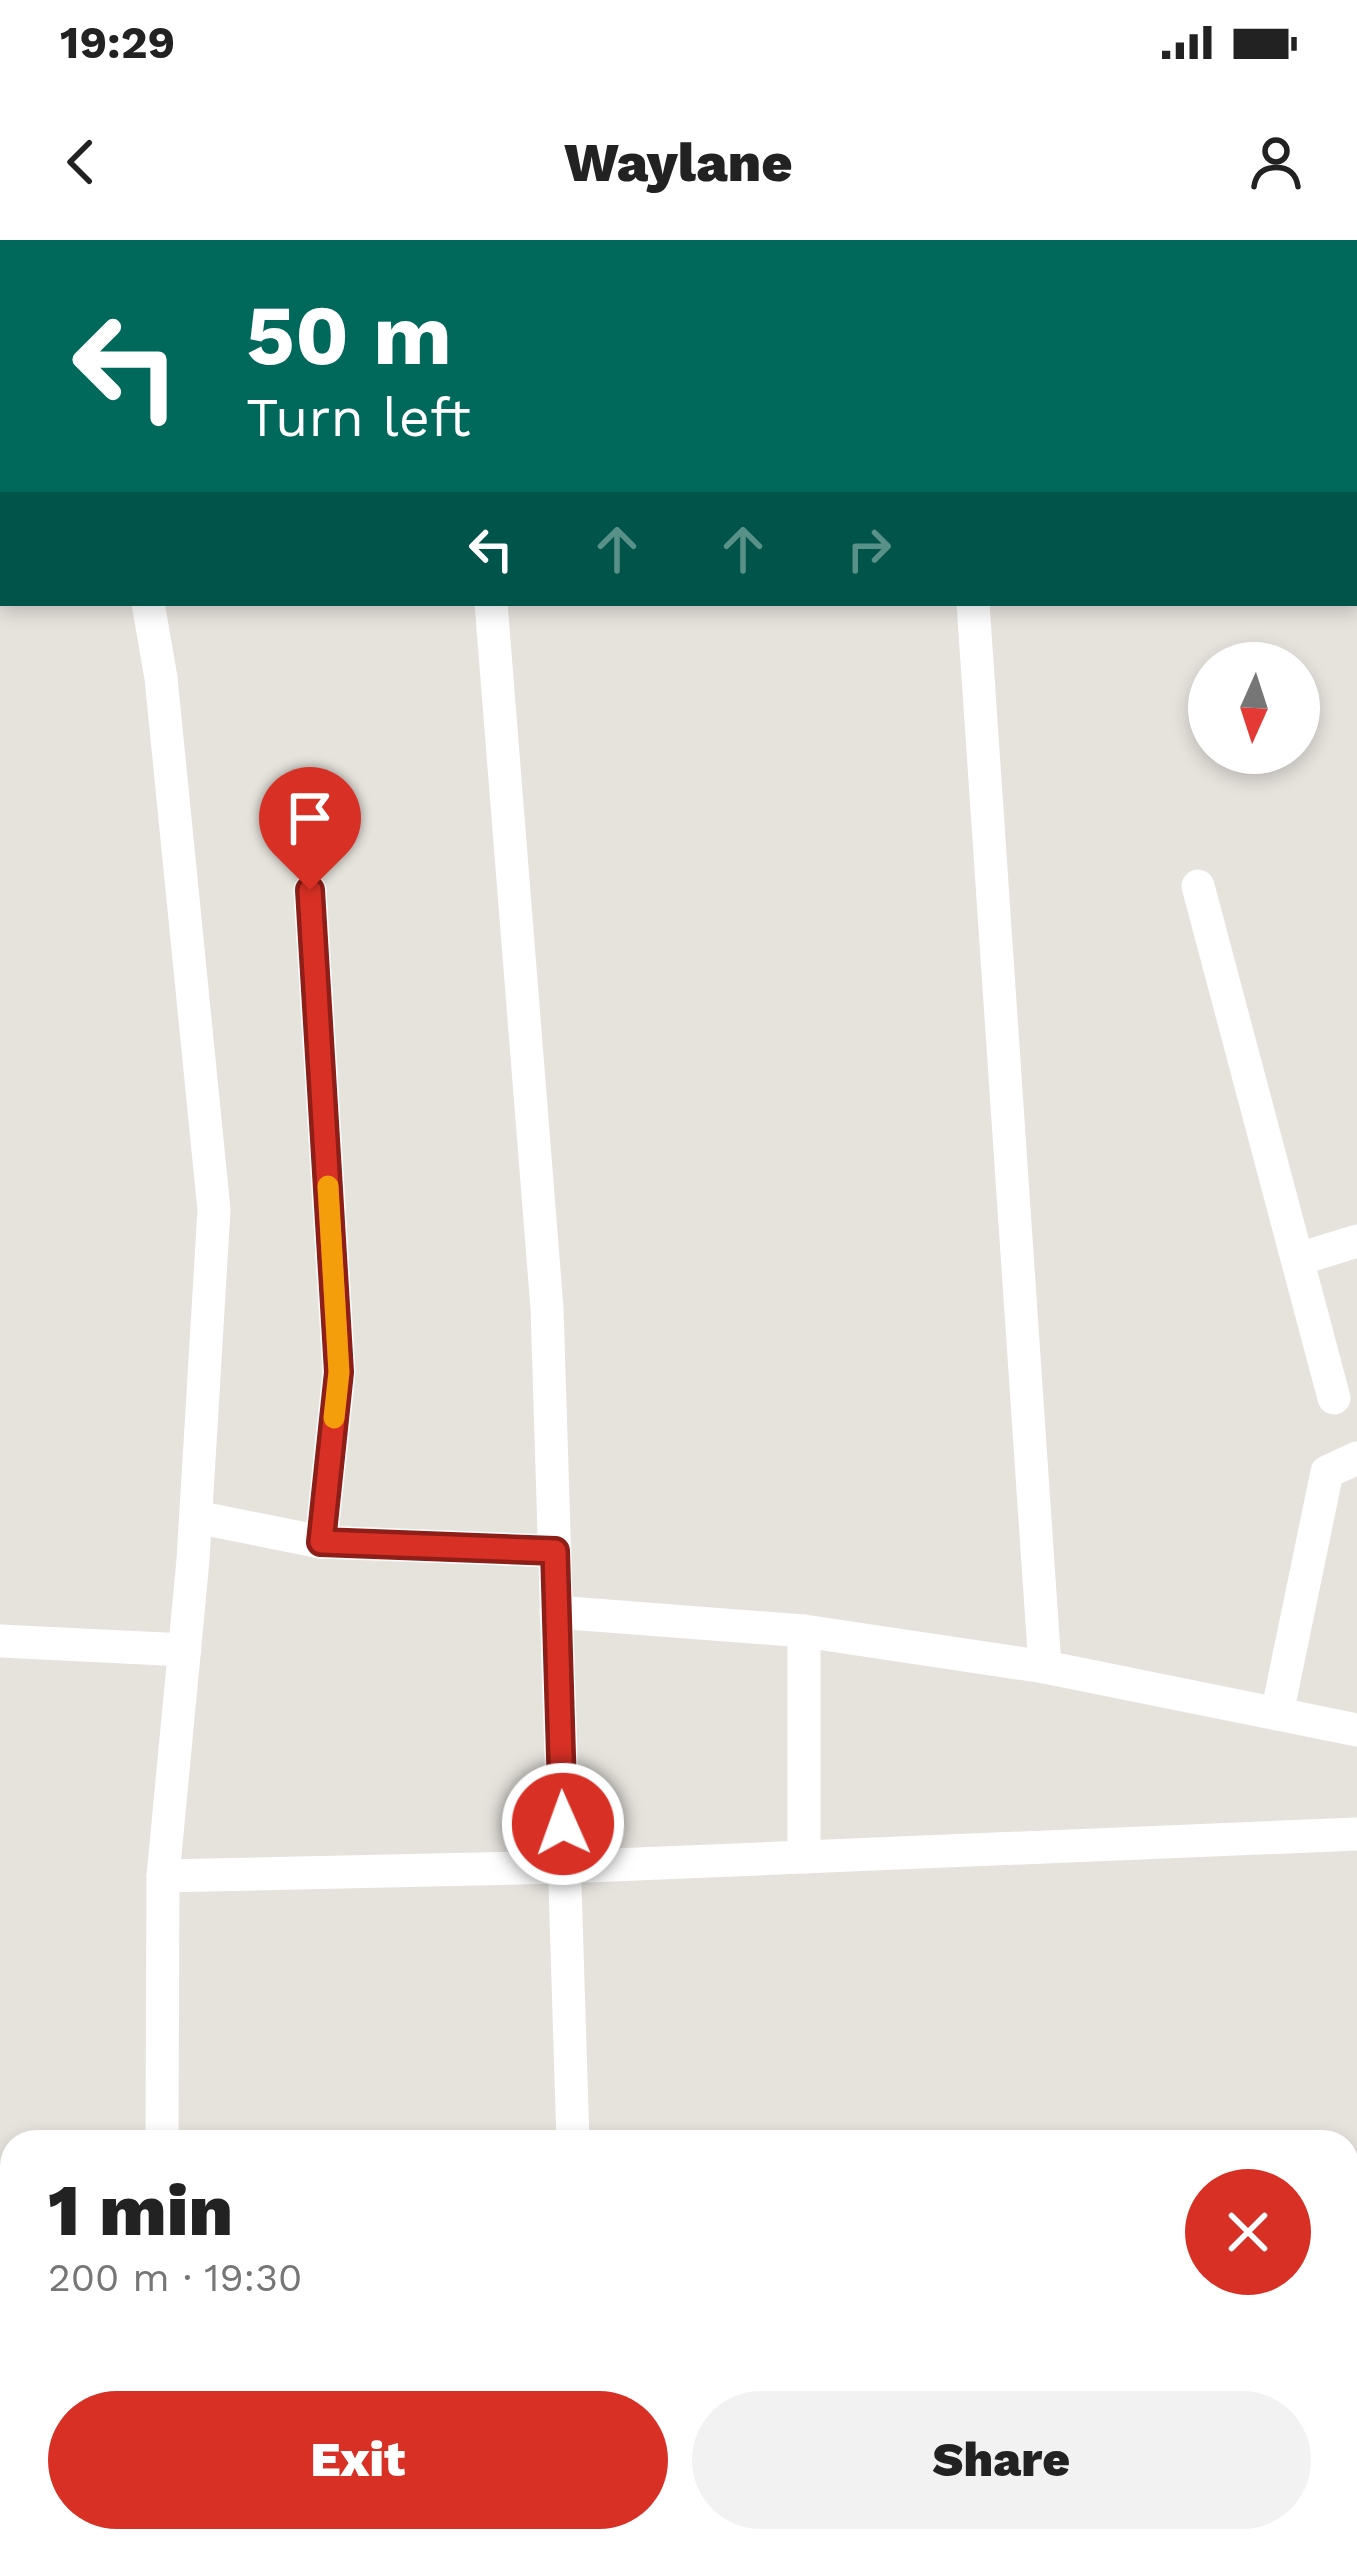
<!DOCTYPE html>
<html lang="en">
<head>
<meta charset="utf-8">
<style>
	body { margin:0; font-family:"Work Sans",sans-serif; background:#f2f2f2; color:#222; height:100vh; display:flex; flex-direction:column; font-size:45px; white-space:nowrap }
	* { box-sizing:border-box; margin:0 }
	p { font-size:39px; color:#767676 }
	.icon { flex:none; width:66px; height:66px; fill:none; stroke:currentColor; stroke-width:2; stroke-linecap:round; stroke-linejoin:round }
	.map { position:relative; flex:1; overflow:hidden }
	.sheet { position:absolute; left:0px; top:1890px; width:1359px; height:423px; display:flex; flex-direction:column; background:#fff; border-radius:36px 36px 0 0; box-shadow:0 6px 18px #0003 }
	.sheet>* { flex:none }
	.hud { position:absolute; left:0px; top:0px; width:1359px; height:366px; box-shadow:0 6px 18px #0003; background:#00695c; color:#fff; overflow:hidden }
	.needle { width:78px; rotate:183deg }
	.controls { position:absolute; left:1188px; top:402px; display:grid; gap:24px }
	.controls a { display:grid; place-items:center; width:132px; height:132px; border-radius:50%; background:#fff; box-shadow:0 6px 18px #0003; font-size:60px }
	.pin { position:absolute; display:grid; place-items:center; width:102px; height:102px; color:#fff; margin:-123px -51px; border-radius:50% 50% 50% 0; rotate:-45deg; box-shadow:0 0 12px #0007 }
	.pin .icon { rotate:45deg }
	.me { position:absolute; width:132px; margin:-66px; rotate:358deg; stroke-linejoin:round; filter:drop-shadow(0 0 9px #0008) }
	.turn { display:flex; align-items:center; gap:42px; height:252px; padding:0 48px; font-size:54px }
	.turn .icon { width:156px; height:156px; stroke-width:2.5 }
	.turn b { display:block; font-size:84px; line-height:102px }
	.lanes { display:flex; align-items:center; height:114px; padding:0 48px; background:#0003; justify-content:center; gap:60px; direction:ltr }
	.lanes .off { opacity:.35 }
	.round { display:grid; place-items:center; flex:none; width:126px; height:126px; border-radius:63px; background:#f2f2f2 }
	.overview { display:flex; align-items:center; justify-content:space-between; height:204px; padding:0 48px }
	h1 { font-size:72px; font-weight:800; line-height:90px }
	.button { display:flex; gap:24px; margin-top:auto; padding:24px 48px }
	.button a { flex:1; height:138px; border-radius:72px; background:#d93025; color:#fff; font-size:48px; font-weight:800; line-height:138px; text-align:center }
	.button a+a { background:#f2f2f2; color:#222 }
	.status { display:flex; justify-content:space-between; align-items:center; height:84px; padding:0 60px; background:#fff; direction:ltr }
	.status svg { height:33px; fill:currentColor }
	header { display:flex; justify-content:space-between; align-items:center; height:156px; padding:0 48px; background:#fff; font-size:54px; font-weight:800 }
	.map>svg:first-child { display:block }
	.building { fill:#856f47 }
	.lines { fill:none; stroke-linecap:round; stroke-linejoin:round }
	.minor { stroke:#fff; stroke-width:33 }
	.secondary { stroke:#fff; stroke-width:45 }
	.route-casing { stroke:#8d1f18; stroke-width:30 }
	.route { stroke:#d93025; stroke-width:21 }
	.slow { stroke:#f59e0b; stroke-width:21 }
</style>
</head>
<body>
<div class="status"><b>19:29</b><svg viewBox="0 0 49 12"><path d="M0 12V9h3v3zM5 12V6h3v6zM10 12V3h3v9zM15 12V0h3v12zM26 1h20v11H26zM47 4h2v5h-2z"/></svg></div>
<header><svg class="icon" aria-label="back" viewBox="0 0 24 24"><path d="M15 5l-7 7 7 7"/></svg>Waylane<svg class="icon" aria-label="person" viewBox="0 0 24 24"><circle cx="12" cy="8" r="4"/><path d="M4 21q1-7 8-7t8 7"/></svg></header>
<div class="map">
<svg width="1357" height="2312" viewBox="0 0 1357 2312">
	<rect width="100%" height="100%" fill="#e6e3dd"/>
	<g class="building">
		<rect x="0" y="2105" width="12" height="102"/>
		<polygon points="1001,2301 1024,2301 1038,2312 992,2312"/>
	</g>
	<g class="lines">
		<g class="minor">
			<polyline points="95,0 95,3"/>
			<polyline points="434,0 434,3"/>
			<polyline points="1272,0 1273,3"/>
			<polyline points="1356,270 1357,273"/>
			<polyline points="148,363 161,438 214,970 193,1320 163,1636"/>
			<polyline points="491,363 547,1068 573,1902"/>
			<polyline points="973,363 1045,1427"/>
			<polyline points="1198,646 1334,1158"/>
			<polyline points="310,650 339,1132 321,1302"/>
			<polyline points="1299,1019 1357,1001"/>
			<polyline points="196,1277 321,1302 555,1311"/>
			<polyline points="556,1372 804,1391 1045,1427 1357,1490"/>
			<polyline points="804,1391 804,1617"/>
			<polyline points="0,1401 185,1410"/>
			<polyline points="1277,1474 1327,1232 1357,1218"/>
			<polyline points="162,1902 163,1636 564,1627 1357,1594"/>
			<polyline points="0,2290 12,2290"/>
			<polyline points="730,2301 744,2312"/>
			<polyline points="1224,2301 1237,2312"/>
			<polyline points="379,2312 388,2301"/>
		</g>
		<g class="secondary">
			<polyline points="0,1966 12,1966"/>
			<polyline points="1347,1966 1357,1966"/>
			<polyline points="0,2006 12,2006"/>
		</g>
	</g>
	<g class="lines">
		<g class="route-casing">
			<polyline id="route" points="310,650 339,1132 321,1302 555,1311 563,1584"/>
		</g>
		<use href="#route" class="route"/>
		<polyline class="slow" points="328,946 339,1132 334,1178"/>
	</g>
</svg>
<div class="controls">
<a><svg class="needle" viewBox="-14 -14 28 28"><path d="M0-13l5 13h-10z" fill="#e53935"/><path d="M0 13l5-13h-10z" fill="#767676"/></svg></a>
</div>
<div class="pin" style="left:310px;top:650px;background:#d93025"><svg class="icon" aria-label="arrive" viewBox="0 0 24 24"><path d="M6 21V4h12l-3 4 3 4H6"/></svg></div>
<svg class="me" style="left:563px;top:1584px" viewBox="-20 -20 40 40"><circle r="17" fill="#d93025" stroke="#fff" stroke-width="3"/><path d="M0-11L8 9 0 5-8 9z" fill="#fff"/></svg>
<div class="hud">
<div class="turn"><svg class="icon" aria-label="left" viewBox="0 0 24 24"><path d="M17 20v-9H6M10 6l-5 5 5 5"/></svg><div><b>50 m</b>Turn left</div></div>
<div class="lanes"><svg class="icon" aria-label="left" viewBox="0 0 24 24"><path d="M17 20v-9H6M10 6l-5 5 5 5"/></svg><svg class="icon off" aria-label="ahead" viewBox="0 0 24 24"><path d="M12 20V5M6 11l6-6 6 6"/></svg><svg class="icon off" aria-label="ahead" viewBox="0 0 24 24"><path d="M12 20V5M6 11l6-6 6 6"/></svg><svg class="icon off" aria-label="right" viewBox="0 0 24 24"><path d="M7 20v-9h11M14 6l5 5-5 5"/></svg></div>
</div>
<section class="sheet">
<div class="overview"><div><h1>1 min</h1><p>200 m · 19:30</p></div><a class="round" style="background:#d93025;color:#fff"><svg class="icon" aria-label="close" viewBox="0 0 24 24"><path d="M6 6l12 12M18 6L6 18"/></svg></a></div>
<div class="button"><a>Exit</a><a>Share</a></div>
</section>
</div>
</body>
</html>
